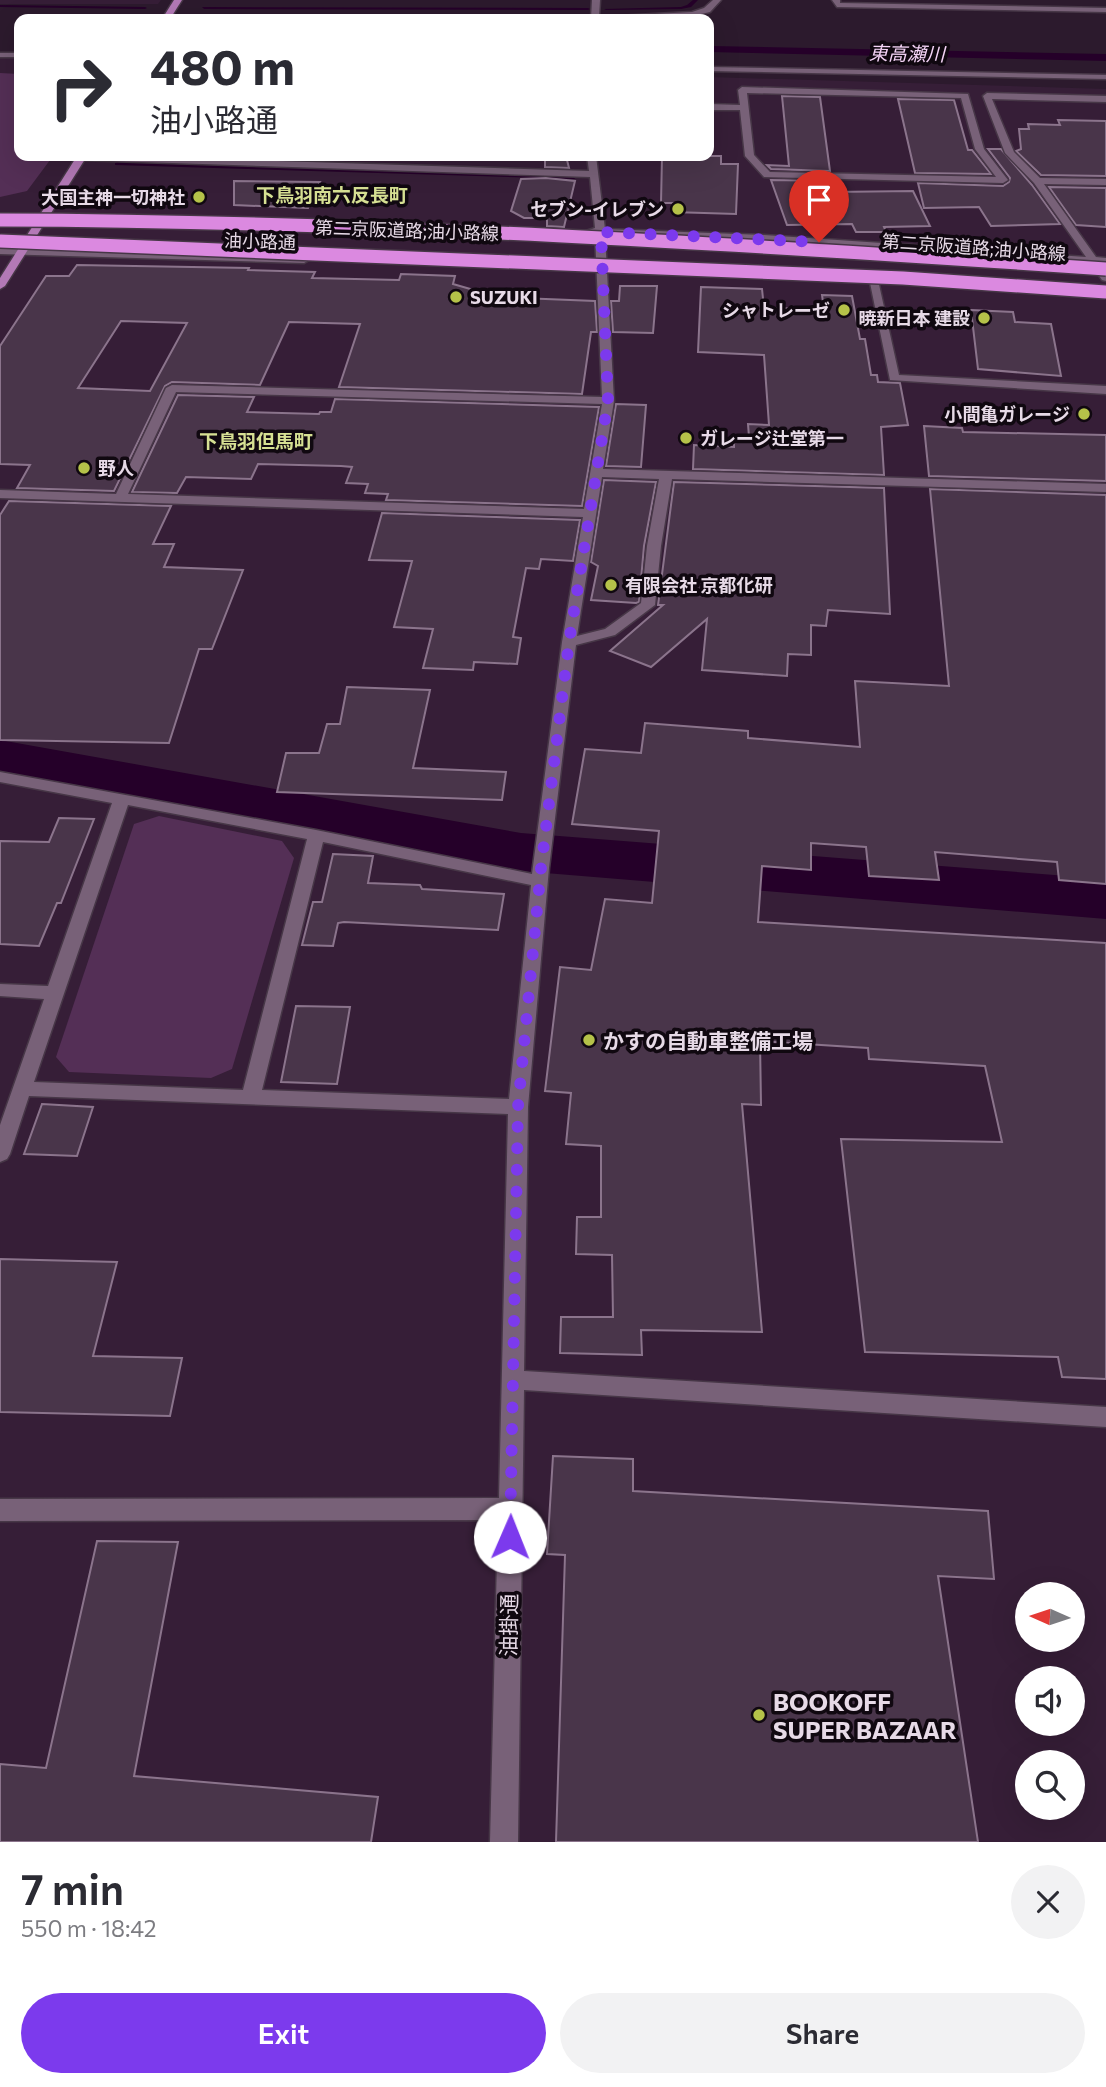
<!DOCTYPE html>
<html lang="en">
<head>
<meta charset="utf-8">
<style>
	body { margin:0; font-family:Commissioner,"Noto Sans JP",sans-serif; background:#f2f2f3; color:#2b2b33; height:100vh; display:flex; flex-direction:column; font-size:26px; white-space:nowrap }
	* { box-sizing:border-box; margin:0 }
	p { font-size:23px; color:#7c7c81 }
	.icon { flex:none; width:38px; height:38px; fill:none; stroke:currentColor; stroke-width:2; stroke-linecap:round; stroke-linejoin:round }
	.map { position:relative; height:1842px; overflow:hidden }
	.panel { display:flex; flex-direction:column; background:#fff; flex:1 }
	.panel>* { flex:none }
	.banner { position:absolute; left:14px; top:14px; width:700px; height:147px; border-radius:14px; box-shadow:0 7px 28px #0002; background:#fff; color:#2b2b33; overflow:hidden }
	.needle { width:46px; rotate:273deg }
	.buttons { position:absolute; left:1015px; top:1582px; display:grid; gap:14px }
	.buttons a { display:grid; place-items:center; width:70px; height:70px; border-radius:50%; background:#fff; box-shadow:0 7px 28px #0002; font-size:35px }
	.pin { position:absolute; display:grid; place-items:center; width:60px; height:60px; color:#fff; margin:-72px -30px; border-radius:50% 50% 50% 0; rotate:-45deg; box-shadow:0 0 7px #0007 }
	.pin .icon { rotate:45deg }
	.me { position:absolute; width:77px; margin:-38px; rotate:1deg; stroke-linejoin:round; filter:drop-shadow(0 0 5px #0008) }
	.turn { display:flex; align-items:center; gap:24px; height:147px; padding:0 21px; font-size:32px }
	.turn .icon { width:91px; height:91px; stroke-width:2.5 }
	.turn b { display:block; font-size:49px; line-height:60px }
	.round { display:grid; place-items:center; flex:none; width:74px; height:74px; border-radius:37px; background:#f2f2f3 }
	.overview { display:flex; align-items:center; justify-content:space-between; height:119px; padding:0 21px }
	h1 { font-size:42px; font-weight:600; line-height:52px }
	.button { display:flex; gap:14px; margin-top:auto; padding:14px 21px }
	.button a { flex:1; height:80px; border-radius:42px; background:#7c3aed; color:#fff; font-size:28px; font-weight:600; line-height:80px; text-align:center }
	.button a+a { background:#f2f2f3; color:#2b2b33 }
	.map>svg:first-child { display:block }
	.built { fill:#361e37; fill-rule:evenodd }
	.green { fill:#542f56 }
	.water { fill:#250029 }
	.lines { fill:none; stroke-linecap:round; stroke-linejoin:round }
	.stream { fill:#250029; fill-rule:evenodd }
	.river { fill:#250029; fill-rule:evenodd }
	.building { fill:#49354a; stroke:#8b748c; stroke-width:2; fill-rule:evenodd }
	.minor-casing { stroke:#473747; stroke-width:3 }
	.major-casing { stroke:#473747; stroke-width:3 }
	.minor { fill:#786178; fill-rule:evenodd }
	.major { fill:#b379b6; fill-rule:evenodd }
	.highway-bridge-casing { stroke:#473747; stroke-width:16; stroke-linecap:butt }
	.highway-bridge { stroke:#db89e0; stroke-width:13 }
	.route { stroke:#7c3aed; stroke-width:12; stroke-dasharray:0 21.6 }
	.poi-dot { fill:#b5c249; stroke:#100810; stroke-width:2.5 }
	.labels { text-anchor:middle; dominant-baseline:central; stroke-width:7; stroke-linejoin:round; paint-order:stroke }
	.far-poi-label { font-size:18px; font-weight:bold; fill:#e7dae7; stroke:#100810; text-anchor:end }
	.far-street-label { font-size:18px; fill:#e7dae7; stroke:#100810 }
	.far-water-label { font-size:19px; font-style:italic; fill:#f5d4f7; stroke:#100810 }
	.far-neighbourhood-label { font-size:19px; font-weight:bold; fill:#d6e093; stroke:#100810 }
	.poi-label { font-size:21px; font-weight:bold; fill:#e7dae7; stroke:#100810; text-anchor:start }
	.street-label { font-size:21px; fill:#e7dae7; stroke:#100810 }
	.near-poi-label { font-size:24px; font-weight:bold; fill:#e7dae7; stroke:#100810; text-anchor:start }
</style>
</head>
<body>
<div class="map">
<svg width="1106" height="1842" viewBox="0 0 1106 1842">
	<rect width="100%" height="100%" fill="#2c1a2d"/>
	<g class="built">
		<polygon points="0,0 161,0 158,4 0,4"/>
		<path d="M 0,57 L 19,58 L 19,156 L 709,156 L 709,77 L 1106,89 L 1106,1842 L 0,1842 ZM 1027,1594 L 1073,1594 L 1073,1640 L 1027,1640 ZM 1027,1678 L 1073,1678 L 1073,1724 L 1027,1724 ZM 1027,1762 L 1073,1762 L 1073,1808 L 1027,1808 Z"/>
	</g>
	<g class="green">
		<polygon points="0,73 19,74 19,156 53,156 27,191 0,197"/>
		<polygon points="159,816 282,841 294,858 232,1069 211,1078 69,1072 56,1057 134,824"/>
	</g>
	<polygon class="water" points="709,46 1106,54 1106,61 709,52"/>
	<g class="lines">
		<g class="stream">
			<polygon points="693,0 698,0 691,7 681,9 606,10 604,9 681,7 687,5"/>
			<polygon points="0,5 145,7 147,8 145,9 0,7"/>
			<polygon points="202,7 588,8 590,9 588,10 204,9"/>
			<polygon points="117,162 574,175 577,177 574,179 115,165 115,163"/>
		</g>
		<polygon class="river" points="0,740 521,833 1106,879 1106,919 521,871 0,772"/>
	</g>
	<g class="building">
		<polygon points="782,96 820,97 830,171 771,169 767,165 789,166"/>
		<polygon points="898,99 954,100 968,150 972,150 991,174 915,173"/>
		<polygon points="1058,120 1106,121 1106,176 1041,175 1016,151 1021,149 1019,129 1029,129 1028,124 1060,125"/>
		<polygon points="988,149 1001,149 1032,185 1060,224 991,226 979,207 924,208 918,183 1003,186 1009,182 1010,178"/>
		<polygon points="545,156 566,156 569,168 545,167"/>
		<polygon points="665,156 721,156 721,164 738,164 736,214 672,212 673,203 661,203 662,157"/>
		<polygon points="546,178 575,181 564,227 547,226 547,218 524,218 511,211 521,179"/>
		<polygon points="771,180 831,181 832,192 913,191 930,226 884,227 886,232 856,232 852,224 787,225"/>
		<polygon points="234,181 320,182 308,208 234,205"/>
		<polygon points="1049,187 1106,188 1106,227 1076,225"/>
		<path d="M 77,265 L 249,268 L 248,270 L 315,272 L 312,278 L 399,280 L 401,274 L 455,276 L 453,284 L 498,297 L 595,301 L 597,332 L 591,332 L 582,394 L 339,387 L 360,324 L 289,322 L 260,385 L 172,382 L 165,386 L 114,491 L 17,488 L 30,465 L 0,464 L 0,346 L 46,276 L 69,276 ZM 121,321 L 187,323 L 150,391 L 78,388 Z"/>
		<polygon points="620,286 657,286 653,333 613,332 611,301 619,301"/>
		<polygon points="701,287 762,289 764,308 824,309 822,295 852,296 860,339 865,339 871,375 877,375 878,382 900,383 908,425 881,427 884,475 693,469 694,445 734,447 734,436 749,437 748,424 769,425 764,355 698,352"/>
		<polygon points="971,310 1013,312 1015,322 1051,324 1061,376 978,369"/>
		<polygon points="178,395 254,397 247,412 319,414 320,412 331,412 335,399 599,407 582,506 386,500 388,494 365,493 368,484 346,483 352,467 341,466 258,464 251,479 186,477 177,493 132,492"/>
		<polygon points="616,404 646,405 641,467 606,466"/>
		<polygon points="924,426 962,428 963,432 1106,435 1106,481 929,476"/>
		<polygon points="604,480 656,482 644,546 639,602 636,603 591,600 598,566 591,562"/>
		<polygon points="674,482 884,488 890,614 828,610 826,626 811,625 811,655 788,654 787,676 702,670 707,619 651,667 610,651 663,605 658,605"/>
		<polygon points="930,489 1106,495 1106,884 1059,880 1057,862 935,852 939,880 869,876 866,847 811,843 811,870 762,866 758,922 1106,943 1106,1379 1062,1377 1058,1357 865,1352 841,1139 1002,1142 985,1066 869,1059 868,1048 760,1041 761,1105 742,1104 762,1332 641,1330 642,1355 560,1353 561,1317 613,1317 612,1255 576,1254 577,1217 601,1217 601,1146 566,1144 571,1093 545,1091 560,967 591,970 605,899 652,903 659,831 572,824 585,749 641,753 645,723 748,731 748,738 860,747 855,681 949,686"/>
		<polygon points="9,501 171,506 153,544 174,544 164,567 243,570 212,649 199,649 169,743 0,740 0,515"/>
		<polygon points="382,513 580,520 573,561 541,559 539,569 526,568 513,637 521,638 517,664 474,662 473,670 423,668 433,629 394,627 412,561 369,560"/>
		<polygon points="347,687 430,690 413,768 506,772 502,800 277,792 286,753 319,753 327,724 340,724"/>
		<polygon points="59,818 94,819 61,903 57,903 39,946 0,944 0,841 49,842"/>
		<polygon points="333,854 373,856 368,883 420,885 422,889 504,894 498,930 344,922 338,923 333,946 302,945 313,902 322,902"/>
		<polygon points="296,1006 350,1007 337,1084 281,1082"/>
		<polygon points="42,1104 93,1107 77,1156 24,1154"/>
		<polygon points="0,1259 117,1262 93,1356 182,1358 170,1416 0,1412"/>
		<polygon points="553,1456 633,1459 633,1491 988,1511 994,1579 938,1576 978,1842 556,1842 565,1555 547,1554"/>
		<polygon points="97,1541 178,1542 134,1776 378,1797 371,1842 0,1842 0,1764 46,1768"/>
	</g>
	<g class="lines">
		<g class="minor-casing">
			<g id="minor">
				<polygon points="592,0 600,0 599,17 692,12 704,8 713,0 721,0 710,12 692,16 591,19"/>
				<polygon points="832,0 840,0 840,3 1106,8 1106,12 837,7"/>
				<rect x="0" y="53" width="19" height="4"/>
				<polygon points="709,67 1106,75 1106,79 709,71"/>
				<path d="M 742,87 L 968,94 L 984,149 L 1008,180 L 1003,183 L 764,177 L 745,156 L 740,110 L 709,110 L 709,104 L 740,105 L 738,90 ZM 747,93 L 961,98 L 975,149 L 996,177 L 770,172 L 754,155 Z"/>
				<path d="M 987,93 L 1106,96 L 1106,102 L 992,99 L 1014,152 L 1040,178 L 1106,179 L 1106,185 L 1044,184 L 1096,257 L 1106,258 L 1106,264 L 1101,264 L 1106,271 L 1106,281 L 1102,280 L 1090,263 L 764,241 L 605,235 L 614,401 L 603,469 L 1106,484 L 1106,492 L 672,479 L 661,546 L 655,605 L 615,635 L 576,645 L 549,868 L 528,1107 L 524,1371 L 1106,1407 L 1106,1427 L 524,1390 L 518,1842 L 490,1842 L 498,1520 L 0,1521 L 0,1499 L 499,1498 L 508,1114 L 29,1096 L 10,1154 L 7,1159 L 0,1162 L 0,1125 L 44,999 L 0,996 L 0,984 L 48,986 L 112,803 L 0,782 L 0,772 L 316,830 L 532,874 L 562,642 L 583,517 L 0,498 L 0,490 L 116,494 L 166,388 L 172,385 L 602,397 L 595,234 L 586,231 L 595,228 L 590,177 L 80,160 L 75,157 L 125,156 L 589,171 L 587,156 L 596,156 L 605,229 L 764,235 L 1086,257 L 1034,183 L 1005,153 L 983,96 ZM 176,392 L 602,404 L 584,509 L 128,494 ZM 602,477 L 659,479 L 647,546 L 641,603 L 605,629 L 577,636 ZM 128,805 L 307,839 L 243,1090 L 34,1082 ZM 323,842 L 531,885 L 509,1099 L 262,1090 Z"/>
				<polygon points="0,248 304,257 309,260 304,263 0,254"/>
				<polygon points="869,278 878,280 899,375 1106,386 1106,394 890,380"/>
			</g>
		</g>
		<g class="major-casing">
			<g id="major">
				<polygon points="174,0 182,0 170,19 162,19"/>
				<polygon points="77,156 87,156 5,286 0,289 0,278"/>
			</g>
		</g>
		<use href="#minor" class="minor"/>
		<use href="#major" class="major"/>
		<g class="highway-bridge-casing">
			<g id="highway-bridge">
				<path d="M 0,220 C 370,221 737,244 1106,269"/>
				<polyline points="0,241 903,278 1106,292"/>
			</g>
		</g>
		<use href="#highway-bridge" class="highway-bridge"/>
	</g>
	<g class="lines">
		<polyline class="route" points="510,1537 518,1107 541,868 569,642 608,401 601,232 819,242"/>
	</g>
	<g class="poi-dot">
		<circle cx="199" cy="197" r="7"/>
		<circle cx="678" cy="209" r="7"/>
		<circle cx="456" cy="297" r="7"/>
		<circle cx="844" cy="310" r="7"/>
		<circle cx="984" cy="318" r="7"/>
		<circle cx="1084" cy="414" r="7"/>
		<circle cx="686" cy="438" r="7"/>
		<circle cx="84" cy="468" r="7"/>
		<circle cx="611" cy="585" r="7"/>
		<circle cx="589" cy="1040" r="7"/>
		<circle cx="759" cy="1715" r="7"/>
	</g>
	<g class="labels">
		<g class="far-poi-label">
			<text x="185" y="197">大国主神一切神社</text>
			<text x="664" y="209">セブン-イレブン</text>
			<text x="470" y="297" text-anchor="start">SUZUKI</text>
			<text x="830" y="310">シャトレーゼ</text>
			<text x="970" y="318">暁新日本 建設</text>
			<text x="1070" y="414">小間亀ガレージ</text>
			<text x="700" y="438" text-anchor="start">ガレージ辻堂第一</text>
			<text x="98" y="468" text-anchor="start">野人</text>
			<text x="625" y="585" text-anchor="start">有限会社 京都化研</text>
		</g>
		<g class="far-street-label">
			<text transform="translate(407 230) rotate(2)">第二京阪道路;油小路線</text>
			<text transform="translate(260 241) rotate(2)">油小路通</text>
			<text transform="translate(974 247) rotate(4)">第二京阪道路;油小路線</text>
		</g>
		<g class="far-water-label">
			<text transform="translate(907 53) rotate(1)">東高瀬川</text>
		</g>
		<g class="far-neighbourhood-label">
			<text x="332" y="194">下鳥羽南六反長町</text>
			<text x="256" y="440">下鳥羽但馬町</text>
		</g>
		<g class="poi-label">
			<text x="603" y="1040">かすの自動車整備工場</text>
		</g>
		<g class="street-label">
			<text transform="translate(508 1625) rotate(-89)">油掛通</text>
		</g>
		<g class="near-poi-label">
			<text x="773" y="1701">BOOKOFF<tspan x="773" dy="28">SUPER BAZAAR</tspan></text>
		</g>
	</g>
</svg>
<div class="buttons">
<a><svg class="needle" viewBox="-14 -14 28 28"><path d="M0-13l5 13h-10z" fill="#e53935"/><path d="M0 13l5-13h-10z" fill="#7c7c81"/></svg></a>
<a><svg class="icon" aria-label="sound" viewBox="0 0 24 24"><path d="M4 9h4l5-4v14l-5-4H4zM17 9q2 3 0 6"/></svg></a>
<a><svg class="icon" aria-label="search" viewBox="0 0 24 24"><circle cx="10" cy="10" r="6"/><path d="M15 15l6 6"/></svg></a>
</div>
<div class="pin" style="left:819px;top:242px;background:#d93025"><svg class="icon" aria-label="arrive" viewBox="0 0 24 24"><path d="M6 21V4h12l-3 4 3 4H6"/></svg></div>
<svg class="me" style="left:510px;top:1537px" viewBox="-20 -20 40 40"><circle r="19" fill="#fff"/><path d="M0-13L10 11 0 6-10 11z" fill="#7c3aed"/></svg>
<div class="banner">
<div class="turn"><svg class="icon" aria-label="right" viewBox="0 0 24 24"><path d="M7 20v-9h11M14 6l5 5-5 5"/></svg><div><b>480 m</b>油小路通</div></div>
</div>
</div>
<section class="panel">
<div class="overview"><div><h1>7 min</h1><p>550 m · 18:42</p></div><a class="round"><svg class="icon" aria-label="close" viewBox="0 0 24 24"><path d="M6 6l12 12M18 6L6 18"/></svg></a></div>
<div class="button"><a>Exit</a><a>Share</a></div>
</section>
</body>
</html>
